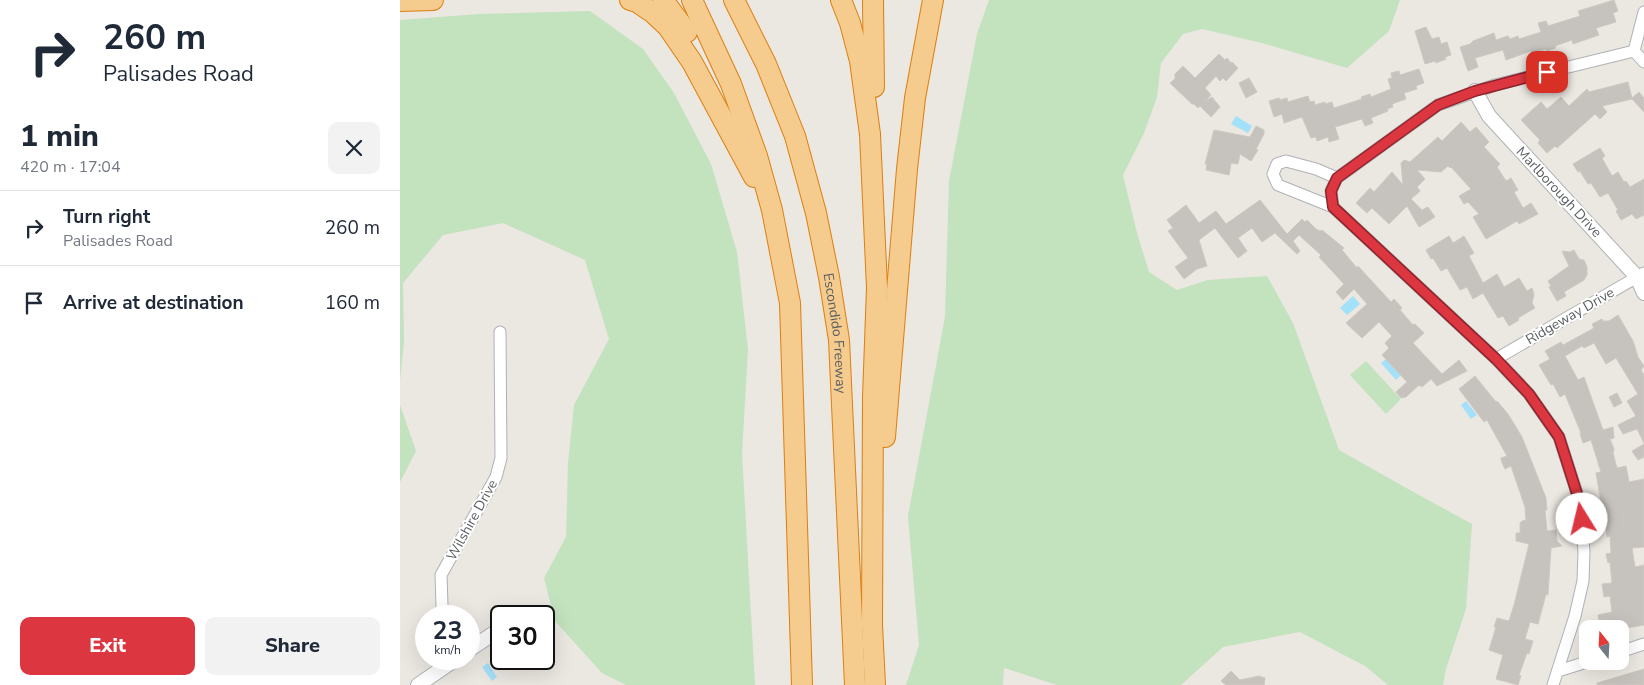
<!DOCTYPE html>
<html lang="en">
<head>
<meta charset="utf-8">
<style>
	body { margin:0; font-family:"Nunito Sans",sans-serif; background:#f2f2f3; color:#1f2937; height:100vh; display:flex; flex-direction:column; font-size:19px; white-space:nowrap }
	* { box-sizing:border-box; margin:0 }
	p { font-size:16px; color:#747a83 }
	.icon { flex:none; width:28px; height:28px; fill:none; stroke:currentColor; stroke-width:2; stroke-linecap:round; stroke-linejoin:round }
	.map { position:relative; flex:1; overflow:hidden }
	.panel { display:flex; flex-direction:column; background:#fff; width:400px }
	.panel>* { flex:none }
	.banner { background:#fff; color:#1f2937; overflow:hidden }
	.needle { width:32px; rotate:342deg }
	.controls { position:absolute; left:1179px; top:620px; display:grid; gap:10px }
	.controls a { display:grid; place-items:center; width:50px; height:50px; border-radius:10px; background:#fff; box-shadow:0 5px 20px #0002; font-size:25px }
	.speed { position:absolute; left:15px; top:605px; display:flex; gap:10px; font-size:25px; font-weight:700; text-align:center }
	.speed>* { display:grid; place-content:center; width:65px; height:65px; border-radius:50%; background:#fff; box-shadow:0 5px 20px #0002; line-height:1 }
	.speed small { font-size:12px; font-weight:400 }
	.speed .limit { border:2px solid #111; border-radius:8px; background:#fff; color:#111 }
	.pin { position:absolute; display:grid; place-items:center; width:42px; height:42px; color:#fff; margin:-21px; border-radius:10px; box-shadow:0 2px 8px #0006 }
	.me { position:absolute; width:55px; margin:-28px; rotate:351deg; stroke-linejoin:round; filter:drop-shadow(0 0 4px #0008) }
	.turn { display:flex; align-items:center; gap:18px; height:105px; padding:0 20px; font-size:22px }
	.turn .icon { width:65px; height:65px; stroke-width:2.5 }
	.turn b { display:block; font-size:35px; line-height:42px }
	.round { display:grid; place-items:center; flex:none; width:52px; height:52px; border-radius:10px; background:#f2f2f3 }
	.headline { display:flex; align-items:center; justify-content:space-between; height:85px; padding:0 20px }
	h1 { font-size:30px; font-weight:800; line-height:38px }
	.primary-button { display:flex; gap:10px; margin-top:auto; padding:10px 20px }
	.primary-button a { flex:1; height:58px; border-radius:10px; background:#dc3640; color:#fff; font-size:20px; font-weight:800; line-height:58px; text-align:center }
	.primary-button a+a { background:#f2f2f3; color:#1f2937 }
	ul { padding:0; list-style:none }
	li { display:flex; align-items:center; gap:15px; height:75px; padding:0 20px; border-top:1px solid #e0e1e3 }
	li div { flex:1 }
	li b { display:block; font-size:19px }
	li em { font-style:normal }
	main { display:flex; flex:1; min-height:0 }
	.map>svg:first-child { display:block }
	.green { fill:#c3e2be }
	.water { fill:#a3e0f9 }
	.building { fill:#c6c2bd; stroke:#cfc8c0 }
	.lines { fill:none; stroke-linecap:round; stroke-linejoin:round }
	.minor-casing { stroke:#aeb2b6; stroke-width:13 }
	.tertiary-casing { stroke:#aeb2b6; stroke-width:16 }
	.motorway-casing { stroke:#dd7f0f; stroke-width:22 }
	.minor { stroke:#fff; stroke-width:11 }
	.tertiary { stroke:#fff; stroke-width:14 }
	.motorway { stroke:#f5cc8e; stroke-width:20 }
	.route-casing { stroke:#8f232a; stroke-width:12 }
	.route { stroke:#dc3640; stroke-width:9 }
	.labels { text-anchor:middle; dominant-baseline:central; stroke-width:4; stroke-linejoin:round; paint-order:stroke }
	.street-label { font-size:14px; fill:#595e61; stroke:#fff }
</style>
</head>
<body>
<main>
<section class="panel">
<div class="banner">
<div class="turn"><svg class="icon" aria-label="right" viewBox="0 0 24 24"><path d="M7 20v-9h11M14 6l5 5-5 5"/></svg><div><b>260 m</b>Palisades Road</div></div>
</div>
<div class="headline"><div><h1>1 min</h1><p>420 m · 17:04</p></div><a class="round"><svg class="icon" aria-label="close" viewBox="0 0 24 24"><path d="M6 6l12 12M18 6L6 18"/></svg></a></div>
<ul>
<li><svg class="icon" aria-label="right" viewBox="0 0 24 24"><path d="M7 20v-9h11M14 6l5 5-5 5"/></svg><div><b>Turn right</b><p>Palisades Road</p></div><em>260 m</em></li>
<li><svg class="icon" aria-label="arrive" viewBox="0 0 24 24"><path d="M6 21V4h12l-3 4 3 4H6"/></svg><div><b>Arrive at destination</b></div><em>160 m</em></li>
</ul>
<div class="primary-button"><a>Exit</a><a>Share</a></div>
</section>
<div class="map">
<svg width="1244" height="685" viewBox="0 0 1244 685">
	<rect width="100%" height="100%" fill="#ebe7e1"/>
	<g class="green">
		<polygon points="589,0 1000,0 989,31 947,68 862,43 802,29 783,34 761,63 757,97 744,133 723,175 737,233 749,272 777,290 808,280 867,276 893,323 939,450 1008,489 1072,524 1066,609 1046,669 1043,685 988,685 965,666 900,632 823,647 781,685 657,685 604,668 603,685 506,685 519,645 508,516 545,317 549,181 577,34"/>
		<polygon points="190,11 243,49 274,93 311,164 337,252 348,350 342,453 355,685 226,685 202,673 155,621 144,578 166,537 168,463 174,405 209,339 185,260 103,223 43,235 3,283 4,342 0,380 0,20 79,14"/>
		<polygon points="966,361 1000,398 1000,400 986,414 950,375"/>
		<polygon points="0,405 16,451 0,482"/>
	</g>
	<g class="water">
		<polygon points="836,116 852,126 848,133 831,124"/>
		<polygon points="953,296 960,304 947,315 940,308"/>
		<polygon points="986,359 1001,375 996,380 981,363"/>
		<polygon points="1066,401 1077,415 1071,419 1061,405"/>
		<polygon points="88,663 97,677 92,681 82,667"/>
	</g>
	<g class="building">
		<polygon points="1214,0 1218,11 1213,13 1216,22 1196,28 1199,35 1173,44 1172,40 1155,46 1156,48 1147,51 1146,49 1131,54 1131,51 1106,60 1103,50 1075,58 1078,67 1068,71 1060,47 1070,44 1073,41 1094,33 1096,40 1108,36 1110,39 1118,36 1119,39 1141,32 1138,23 1146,21 1148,26 1180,16 1178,11"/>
		<polygon points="1026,27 1032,39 1039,37 1041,44 1047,42 1051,55 1045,57 1046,59 1036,63 1035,61 1025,64 1015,31"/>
		<polygon points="819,54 825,60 827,58 831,63 832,62 838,68 826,81 823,78 820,81 816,76 805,88 811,95 805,101 812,97 820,107 811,117 800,106 798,108 794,104 792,104 770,83 775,79 775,74 783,66 795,78"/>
		<polygon points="1019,69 1024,83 1018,85 1016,87 1017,89 1004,93 1006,99 992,104 993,107 987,109 988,111 971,118 973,123 965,126 962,119 935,127 939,139 929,142 928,137 917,141 916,137 911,138 902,117 884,123 882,114 874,117 869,101 879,98 880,100 887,98 888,102 908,96 910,102 914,101 915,105 925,102 925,104 932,102 934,108 962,99 961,97 970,94 971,97 991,89 988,79 992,78 991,73 999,71 1000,75"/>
		<polygon points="849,78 857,92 846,98 839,83"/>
		<polygon points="1228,82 1232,98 1239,92 1244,98 1244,112 1232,99 1202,106 1207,112 1200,119 1195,114 1157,148 1155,146 1147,153 1138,143 1140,140 1121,120 1141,102 1147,109 1161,97 1169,106 1187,89 1189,92"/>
		<polygon points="1061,122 1070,132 1076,127 1089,142 1084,147 1100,164 1097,167 1106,181 1111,178 1118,190 1114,192 1123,208 1131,203 1138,214 1119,224 1117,221 1086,239 1073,217 1079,214 1068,202 1064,204 1059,196 1071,189 1051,167 1050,168 1048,166 1041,172 1017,170 1025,179 1017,187 1020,191 1011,199 1022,210 1028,207 1035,217 1019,227 1007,206 989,224 972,208 967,213 956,203 970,188 974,192 992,172 1003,185 1001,163 1004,160 1010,162 1038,137 1042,141"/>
		<polygon points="856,126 864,130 864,134 856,149 858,150 851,161 840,154 838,164 831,163 829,175 806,170 807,164 805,164 814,130 850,137"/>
		<polygon points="1200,148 1205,156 1202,158 1212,176 1218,172 1224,182 1226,181 1230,187 1244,179 1244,215 1236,219 1232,214 1221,220 1216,211 1218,210 1208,193 1200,197 1191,183 1188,184 1180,171 1178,172 1173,164"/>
		<polygon points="860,200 887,234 902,219 905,222 907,220 916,229 920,231 922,230 944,248 942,250 957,268 958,266 991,302 994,299 1002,308 1000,310 1013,325 1015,324 1024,333 1013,343 1042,374 1059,360 1067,371 1037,386 1031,379 1022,387 1019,385 1006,397 1001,398 996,392 1007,382 982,355 989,348 985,343 992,336 979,322 962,338 946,323 967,304 954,289 943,300 936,292 944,284 919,257 921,255 899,235 893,241 900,251 897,254 875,233 862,242 852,228 838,238 847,251 838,258 815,228 799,240 807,266 797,269 784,279 775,267 788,258 768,231 773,228 767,220 786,205 799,223 816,211 826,224"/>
		<polygon points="1049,236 1053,243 1064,236 1074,253 1069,256 1083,283 1097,274 1104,287 1119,278 1127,291 1132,288 1134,294 1132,303 1135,308 1118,318 1119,320 1109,326 1103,316 1098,318 1083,293 1073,299 1067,287 1060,290 1047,268 1041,271 1033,258 1031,259 1026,250"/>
		<polygon points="1174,250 1179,259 1184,260 1187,267 1187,275 1184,280 1164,292 1166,296 1157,301 1149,287 1151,286 1148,281 1169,266 1162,251 1170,252"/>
		<polygon points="1218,315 1233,341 1238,357 1244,366 1241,370 1244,375 1244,443 1237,429 1223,434 1218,425 1236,416 1227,401 1238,394 1216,358 1206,364 1194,343 1184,348 1182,346 1165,356 1178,380 1184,377 1203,430 1213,427 1214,438 1210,439 1214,449 1213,453 1217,468 1226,466 1229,482 1244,479 1244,547 1232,548 1235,567 1244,565 1244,625 1221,629 1196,629 1193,622 1199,620 1198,615 1212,612 1210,596 1204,597 1202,584 1212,583 1210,562 1208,563 1206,554 1211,553 1210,536 1207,537 1205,508 1202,508 1196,473 1201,472 1191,440 1183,443 1180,434 1181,433 1165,394 1160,397 1153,384 1151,385 1139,365 1150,359 1145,351 1161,342 1163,345 1194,328 1192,324 1202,319 1203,321 1209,321"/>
		<polygon points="1075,376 1096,402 1097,401 1108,414 1122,437 1146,498 1147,510 1145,510 1147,531 1156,530 1157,541 1162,546 1151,548 1148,595 1146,594 1138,624 1130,622 1125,639 1133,641 1129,654 1127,653 1119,675 1121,676 1118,685 1096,679 1103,655 1089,650 1096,627 1094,627 1097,618 1109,621 1114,605 1129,544 1116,541 1116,533 1120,533 1120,523 1122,521 1126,520 1125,507 1111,466 1105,469 1101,460 1101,458 1107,456 1087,420 1084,422 1059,389"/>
		<polygon points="1217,393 1222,403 1214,407 1209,397"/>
		<polygon points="1244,444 1244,457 1238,460 1232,451"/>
		<polygon points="1244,669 1244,685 1197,685 1197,683"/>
		<polygon points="831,671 840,680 859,676 865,678 864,685 826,685 821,681"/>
	</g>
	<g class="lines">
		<g class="minor-casing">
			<g id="minor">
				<polyline points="1234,51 1244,12"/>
				<polyline points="1234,51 1244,62"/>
				<polyline points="937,178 916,169 886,161 877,164 873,174 878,185 933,207 1096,359 1129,394 1159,437 1180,503 1184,552 1183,581 1175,616 1153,685"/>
				<polyline points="933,207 931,191 937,178 1038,105 1095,85 1234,51"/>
				<polyline points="1096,359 1244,273"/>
				<polyline points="47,616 42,606 41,575 96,477 101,458 100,332"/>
				<polyline points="1220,652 1244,644"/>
				<polyline points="1158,671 1190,661"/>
			</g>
		</g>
		<g class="tertiary-casing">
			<g id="tertiary">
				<polyline points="1075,91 1089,116 1237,277 1244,293"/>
				<polyline points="69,650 100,629"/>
				<polyline points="18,685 56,659"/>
			</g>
		</g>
		<g class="motorway-casing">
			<g id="motorway">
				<polyline points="230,0 237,2 253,13 268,27 292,62 354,177"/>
				<polyline points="263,0 287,32"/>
				<polyline points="292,0 331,84 357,156 372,210 390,303 402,685"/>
				<path id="s1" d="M 334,0 L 366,64 L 395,136 L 416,213 L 429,277 L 439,340 L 455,685"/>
				<polyline points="441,0 450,23 460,61 470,134 477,288 473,397 472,625 475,685"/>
				<polyline points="473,0 474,87"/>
				<polyline points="0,1 33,0"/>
				<polyline points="485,437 507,169 515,98 533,0"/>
			</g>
		</g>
		<use href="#minor" class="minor"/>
		<use href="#tertiary" class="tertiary"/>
		<use href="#motorway" class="motorway"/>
	</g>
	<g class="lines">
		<g class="route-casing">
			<polyline id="route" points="1147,72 1075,91 1038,105 937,178 931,191 933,207 1096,359 1129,394 1159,437 1180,503 1182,519"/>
		</g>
		<use href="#route" class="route"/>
	</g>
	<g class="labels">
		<g class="street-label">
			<text transform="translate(1159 192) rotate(47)">Marlborough Drive</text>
			<text transform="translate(1170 316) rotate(-30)">Ridgeway Drive</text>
			<text stroke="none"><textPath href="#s1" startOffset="351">Escondido Freeway</textPath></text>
			<text transform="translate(72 520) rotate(-61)">Wilshire Drive</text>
		</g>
	</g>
</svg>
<div class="controls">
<a><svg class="needle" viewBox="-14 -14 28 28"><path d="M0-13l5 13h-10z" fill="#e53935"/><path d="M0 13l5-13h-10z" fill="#747a83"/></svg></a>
</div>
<div class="speed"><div>23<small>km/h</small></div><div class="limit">30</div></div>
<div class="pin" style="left:1147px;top:72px;background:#d93025"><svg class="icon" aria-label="arrive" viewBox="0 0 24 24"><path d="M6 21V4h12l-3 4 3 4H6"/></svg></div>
<svg class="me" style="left:1182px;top:519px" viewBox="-20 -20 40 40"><circle r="19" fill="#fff"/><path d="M0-13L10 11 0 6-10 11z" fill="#dc3640"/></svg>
</div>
</main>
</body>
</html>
